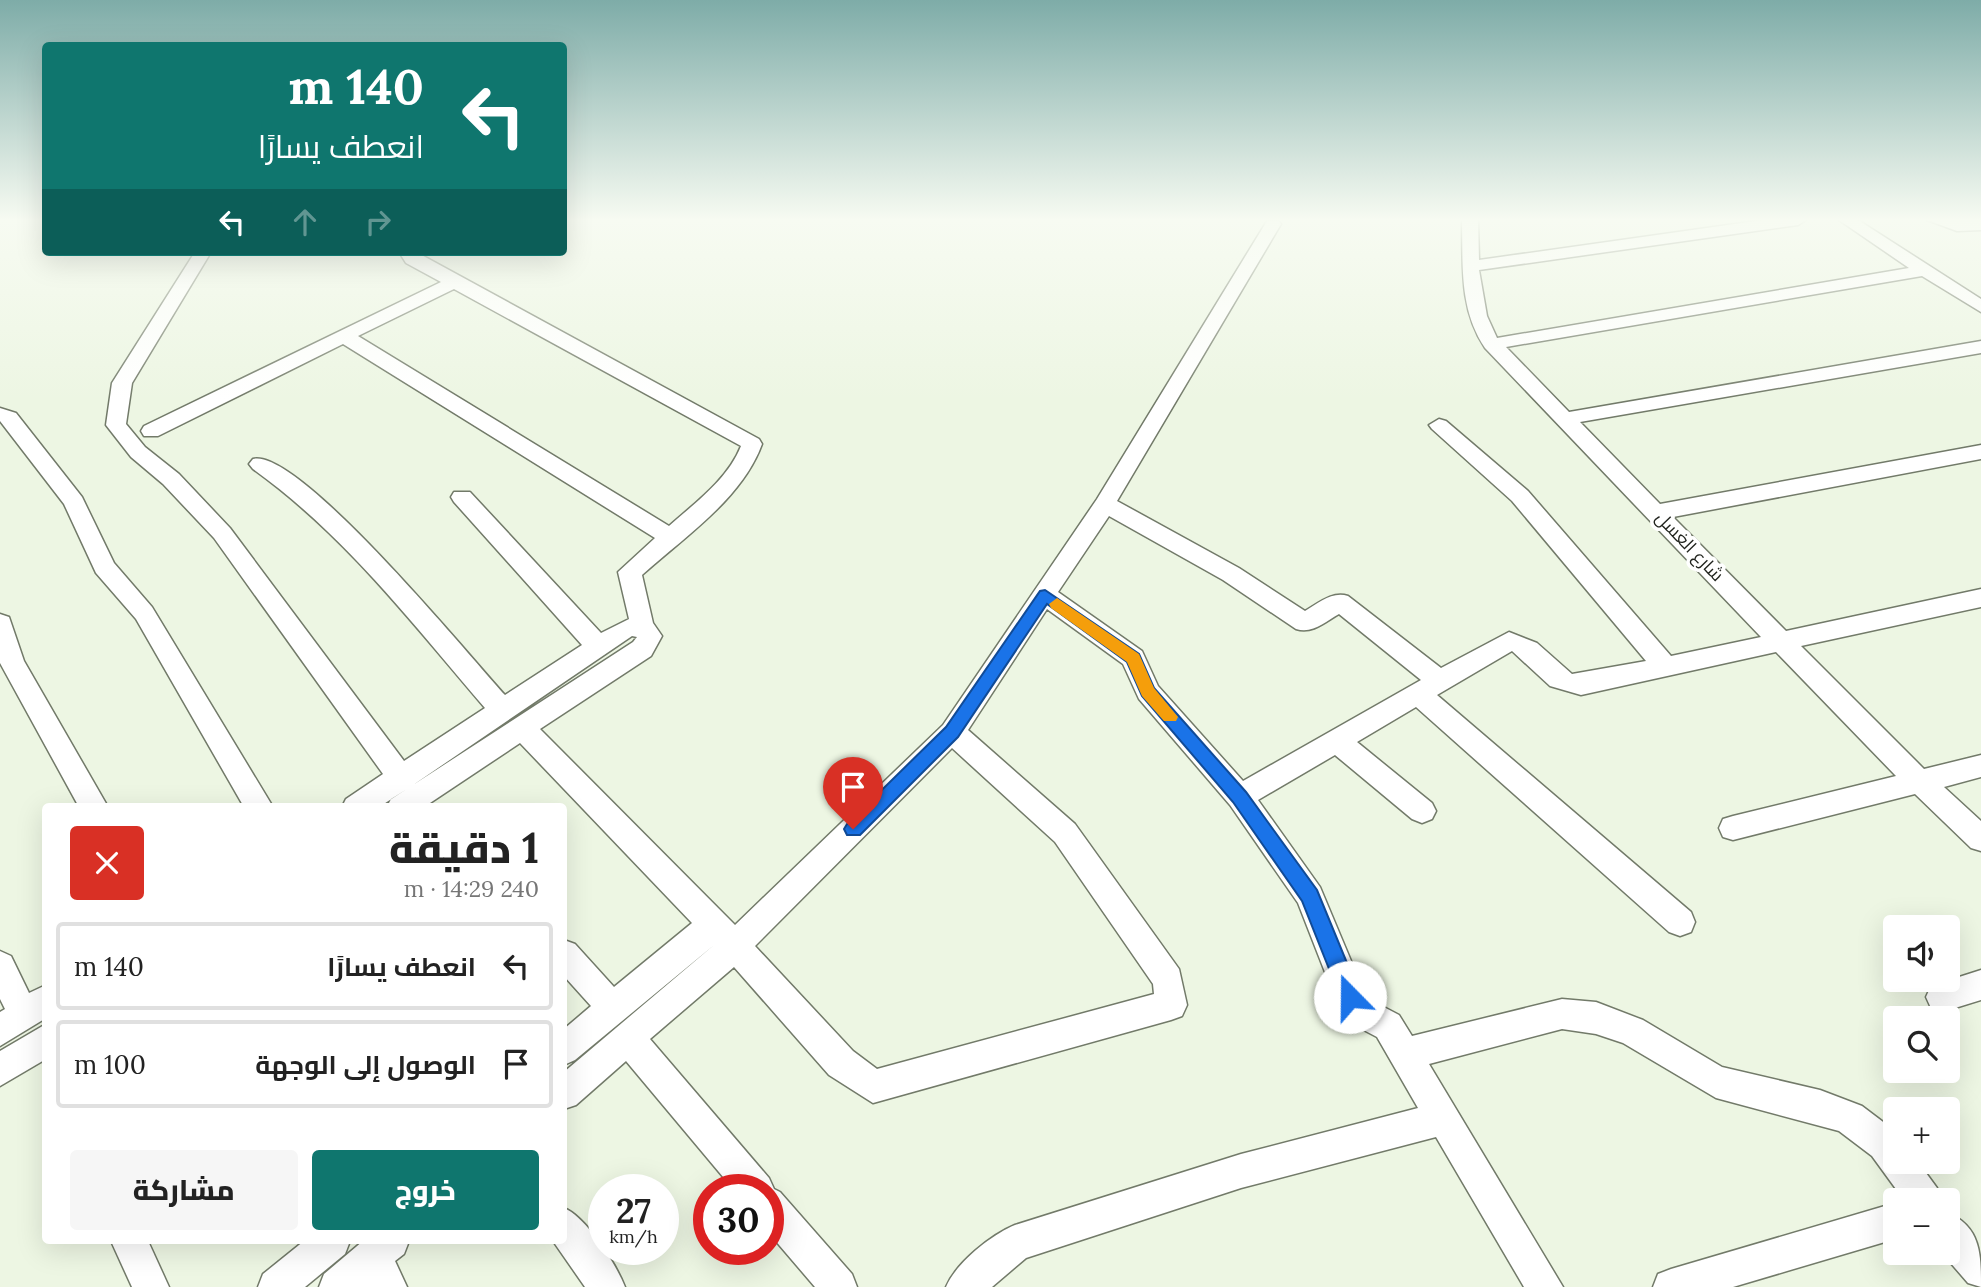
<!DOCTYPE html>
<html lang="ar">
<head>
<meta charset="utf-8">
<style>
	body { margin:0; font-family:Lora,Cairo,serif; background:#f6f6f6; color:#222; direction:rtl; height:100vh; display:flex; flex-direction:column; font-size:26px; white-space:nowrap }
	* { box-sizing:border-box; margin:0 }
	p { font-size:23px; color:#767676 }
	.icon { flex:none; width:38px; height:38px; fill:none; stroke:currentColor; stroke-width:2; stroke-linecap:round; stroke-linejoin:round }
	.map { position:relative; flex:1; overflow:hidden; direction:ltr }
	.side { position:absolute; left:42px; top:803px; width:525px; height:441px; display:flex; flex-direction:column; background:#fff; border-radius:7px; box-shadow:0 7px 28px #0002; direction:rtl }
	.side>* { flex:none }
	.hud { position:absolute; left:42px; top:42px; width:525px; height:214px; border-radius:7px; box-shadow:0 7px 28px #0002; direction:rtl; background:#0f766e; color:#fff; overflow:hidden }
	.fabs { position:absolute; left:1883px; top:915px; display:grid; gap:14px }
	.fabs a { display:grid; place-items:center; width:77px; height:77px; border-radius:7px; background:#fff; box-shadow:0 7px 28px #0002; font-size:35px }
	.speed { position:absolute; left:588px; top:1174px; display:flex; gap:14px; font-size:35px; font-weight:700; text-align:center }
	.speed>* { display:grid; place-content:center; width:91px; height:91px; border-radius:50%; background:#fff; box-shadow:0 7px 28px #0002; line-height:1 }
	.speed small { font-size:18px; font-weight:400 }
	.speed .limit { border:10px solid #d22; background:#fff; color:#111 }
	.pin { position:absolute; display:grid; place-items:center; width:60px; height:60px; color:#fff; margin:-72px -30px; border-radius:50% 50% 50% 0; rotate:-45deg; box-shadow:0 0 7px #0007 }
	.pin .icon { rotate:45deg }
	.me { position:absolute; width:77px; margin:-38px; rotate:338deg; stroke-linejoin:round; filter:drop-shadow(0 0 5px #0008) }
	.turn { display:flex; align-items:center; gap:24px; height:147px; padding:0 28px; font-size:32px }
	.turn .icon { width:91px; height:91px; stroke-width:2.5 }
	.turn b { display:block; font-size:49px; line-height:60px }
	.lanes { display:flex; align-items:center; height:66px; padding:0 28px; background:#0003; justify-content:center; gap:35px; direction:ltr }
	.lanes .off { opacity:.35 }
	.round { display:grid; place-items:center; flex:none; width:74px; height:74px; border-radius:7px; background:#f6f6f6 }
	.head { display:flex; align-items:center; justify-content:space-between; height:119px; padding:0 28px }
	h1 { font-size:42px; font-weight:800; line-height:52px }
	.primary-button { display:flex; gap:14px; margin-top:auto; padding:14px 28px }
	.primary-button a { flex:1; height:80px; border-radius:7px; background:#0f766e; color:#fff; font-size:28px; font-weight:800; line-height:80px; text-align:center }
	.primary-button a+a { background:#f6f6f6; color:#222 }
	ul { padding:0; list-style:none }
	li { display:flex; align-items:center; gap:21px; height:88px; margin:0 14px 10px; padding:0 14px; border:4px solid #e0e0e0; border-radius:7px }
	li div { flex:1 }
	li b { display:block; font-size:26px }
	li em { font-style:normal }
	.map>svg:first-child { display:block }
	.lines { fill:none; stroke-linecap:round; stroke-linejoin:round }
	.minor-casing { stroke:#727a69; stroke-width:3 }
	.minor { fill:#fff; fill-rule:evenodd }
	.route { fill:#1a73e8; stroke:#114b97; stroke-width:2 }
	.slow { fill:#f59e0b }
	.labels { text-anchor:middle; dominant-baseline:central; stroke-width:7; stroke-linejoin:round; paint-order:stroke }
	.street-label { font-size:18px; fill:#20231d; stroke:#fff }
</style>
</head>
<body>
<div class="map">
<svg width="1981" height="1287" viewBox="0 0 1981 1287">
	<rect width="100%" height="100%" fill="#edf6e3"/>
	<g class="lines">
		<g class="minor-casing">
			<g id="minor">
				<path d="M 1462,220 L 1478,220 L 1479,260 L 1763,220 L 1806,220 L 1798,225 L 1479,270 L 1487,316 L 1497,338 L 1909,268 L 1839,220 L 1858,220 L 1981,299 L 1981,312 L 1922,276 L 1506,347 L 1569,412 L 1981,341 L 1981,353 L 1580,422 L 1660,504 L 1981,445 L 1981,459 L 1673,517 L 1786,631 L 1981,589 L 1981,607 L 1801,646 L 1924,769 L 1981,755 L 1981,777 L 1944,787 L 1981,821 L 1981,851 L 1971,848 L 1915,794 L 1733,840 L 1723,837 L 1719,828 L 1723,819 L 1733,816 L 1896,776 L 1776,652 L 1581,695 L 1550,686 L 1512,651 L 1437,695 L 1691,912 L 1695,922 L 1691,932 L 1680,936 L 1669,932 L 1416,707 L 1357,742 L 1432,803 L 1436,811 L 1432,819 L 1422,823 L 1412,819 L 1335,755 L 1258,800 L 1320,887 L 1362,987 L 1378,1004 L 1399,1015 L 1412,1036 L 1562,999 L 1596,1002 L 1643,1020 L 1722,1067 L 1820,1090 L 1862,1106 L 1895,1131 L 1895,1162 L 1918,1162 L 1937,1188 L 1942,1200 L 1904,1200 L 1872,1156 L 1839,1131 L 1716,1098 L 1623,1043 L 1596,1034 L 1562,1029 L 1429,1064 L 1563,1287 L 1524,1287 L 1436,1137 L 1241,1188 L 1026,1258 L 992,1287 L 946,1287 C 956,1263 991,1235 1015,1225 L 1241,1154 L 1418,1108 L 1377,1037 L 1356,1026 L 1339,1008 L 1298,903 L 1230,805 L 1139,699 L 1123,664 L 1047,609 L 968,730 L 1075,824 L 1179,969 L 1187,1005 L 1182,1016 L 1171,1020 L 873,1103 L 829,1075 L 734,967 L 650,1039 L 769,1178 L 774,1189 L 780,1192 L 852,1274 L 857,1287 L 815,1287 L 768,1232 L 768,1190 L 734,1190 L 626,1061 L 576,1105 L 564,1109 L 564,1072 L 714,945 L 575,1060 L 564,1065 L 564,1029 L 591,1006 L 564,976 L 564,940 L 575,944 L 614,987 L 692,923 L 520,743 L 424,807 L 387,807 L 391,799 L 407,789 L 379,807 L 342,807 L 346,799 L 383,774 L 214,538 L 163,484 L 131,457 L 106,425 L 112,383 L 195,252 L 211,252 L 132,383 L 126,424 L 145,447 L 179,474 L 230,528 L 404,761 L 485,708 C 412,623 345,535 253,469 L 249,464 L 253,459 C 298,447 470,657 505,695 L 582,645 L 454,502 L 451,497 L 454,492 L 470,492 L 601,633 L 629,619 L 618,572 L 655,538 L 343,344 L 158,436 L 144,436 L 141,431 L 144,426 L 441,282 L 406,263 L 399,252 L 416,252 L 759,439 L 762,444 C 742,499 684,537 642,575 L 653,623 L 662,636 L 651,656 L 540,729 L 735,925 L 943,725 L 1097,499 L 1267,221 L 1279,221 L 1281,224 L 1117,501 L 1239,568 L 1305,611 C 1319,603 1332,591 1348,596 L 1441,668 L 1509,632 L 1537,643 L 1572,674 L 1646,661 L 1512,501 L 1432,429 L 1429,425 L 1439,419 L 1446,421 L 1528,491 L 1671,656 L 1761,637 L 1485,348 C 1459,309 1463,266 1462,220 ZM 454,289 L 741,446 C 728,479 695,503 669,526 L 358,336 ZM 1109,516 L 1223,580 L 1296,629 C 1313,634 1325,622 1339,614 L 1421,680 L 1243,781 L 1158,686 L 1142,651 L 1058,592 ZM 632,636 L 637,637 L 633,642 L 413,785 ZM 952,748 L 1055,842 L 1153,984 L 1154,994 L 877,1069 L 853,1051 L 755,946 Z"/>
				<polygon points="1927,220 1981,220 1981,230 1957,231"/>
				<polygon points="0,408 16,413 82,497 114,563 152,607 273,807 244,807 136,619 96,573 64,504 0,421"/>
				<polygon points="0,614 9,617 24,661 108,807 79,807 0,663"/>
				<polygon points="0,951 11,956 29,993 46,985 46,1018 0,1046 0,1012 5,1009 0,999"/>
				<polygon points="1981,970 1981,1000 1942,1012 1931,1008 1926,997 1931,986"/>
				<polygon points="46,1024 46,1059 0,1086 0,1051"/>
				<polygon points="1895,1203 1895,1239 1733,1287 1653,1287 1658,1274 1671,1269"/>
				<path d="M 564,1208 C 586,1217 616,1264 625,1287 L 585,1287 L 553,1241 L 564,1241 Z"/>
				<path d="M 1948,1213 C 1981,1227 1981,1255 1981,1287 L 1968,1283 L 1942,1253 L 1948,1253 Z"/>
				<polygon points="111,1241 148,1241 169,1287 132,1287"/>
				<polygon points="304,1241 350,1241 345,1254 305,1287 258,1287 263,1274"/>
				<polygon points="363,1241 409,1241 404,1254 395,1261 407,1287 319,1287 324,1274"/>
			</g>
		</g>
		<use href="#minor" class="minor"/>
	</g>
	<linearGradient id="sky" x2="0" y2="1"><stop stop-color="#7eaca8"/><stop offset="0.55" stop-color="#f7fbf2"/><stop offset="1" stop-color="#f7fbf2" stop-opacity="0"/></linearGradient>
	<rect width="1981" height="400" fill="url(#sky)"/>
	<polygon class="route" points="1045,590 1139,654 1154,688 1246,792 1317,890 1361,997 1358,1004 1350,1006 1343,1004 1302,901 1233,802 1142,696 1127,662 1047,604 958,737 860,835 847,835 844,829 847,824 946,727 1040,591"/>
	<polygon class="slow" points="1057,598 1139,654 1154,688 1178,717 1176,721 1164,721 1142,696 1127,662 1051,608 1049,604"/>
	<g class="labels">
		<g class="street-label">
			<text transform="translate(1690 546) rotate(46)">شارع الغسل</text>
		</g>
	</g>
</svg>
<div class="fabs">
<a><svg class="icon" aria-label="sound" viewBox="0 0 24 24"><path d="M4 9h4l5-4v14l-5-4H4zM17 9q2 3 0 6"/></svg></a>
<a><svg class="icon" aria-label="search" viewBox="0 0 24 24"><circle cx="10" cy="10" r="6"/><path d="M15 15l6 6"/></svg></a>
<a>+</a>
<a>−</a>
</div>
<div class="speed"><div>27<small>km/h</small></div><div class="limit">30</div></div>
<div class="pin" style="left:853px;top:829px;background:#d93025"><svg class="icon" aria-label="arrive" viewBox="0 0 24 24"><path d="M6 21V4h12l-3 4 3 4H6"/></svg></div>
<svg class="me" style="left:1350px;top:997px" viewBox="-20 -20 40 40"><circle r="19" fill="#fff"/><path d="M0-13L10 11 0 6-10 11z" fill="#1a73e8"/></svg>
<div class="hud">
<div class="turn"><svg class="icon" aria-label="left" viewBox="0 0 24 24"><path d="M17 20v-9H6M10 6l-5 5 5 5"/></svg><div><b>140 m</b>انعطف يسارًا</div></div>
<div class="lanes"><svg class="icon" aria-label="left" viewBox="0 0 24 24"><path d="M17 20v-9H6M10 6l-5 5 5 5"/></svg><svg class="icon off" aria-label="ahead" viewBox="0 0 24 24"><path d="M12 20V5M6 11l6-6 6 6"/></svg><svg class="icon off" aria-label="right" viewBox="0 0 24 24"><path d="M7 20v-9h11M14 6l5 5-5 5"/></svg></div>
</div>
<section class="side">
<div class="head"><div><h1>1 دقيقة</h1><p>240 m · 14:29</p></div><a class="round" style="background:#d93025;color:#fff"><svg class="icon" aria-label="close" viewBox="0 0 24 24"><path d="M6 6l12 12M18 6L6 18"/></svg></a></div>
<ul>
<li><svg class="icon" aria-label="left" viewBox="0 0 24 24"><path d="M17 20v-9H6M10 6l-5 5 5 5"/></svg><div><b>انعطف يسارًا</b></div><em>140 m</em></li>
<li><svg class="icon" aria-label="arrive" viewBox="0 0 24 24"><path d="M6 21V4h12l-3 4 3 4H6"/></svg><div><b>الوصول إلى الوجهة</b></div><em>100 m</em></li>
</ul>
<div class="primary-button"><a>خروج</a><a>مشاركة</a></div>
</section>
</div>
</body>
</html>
